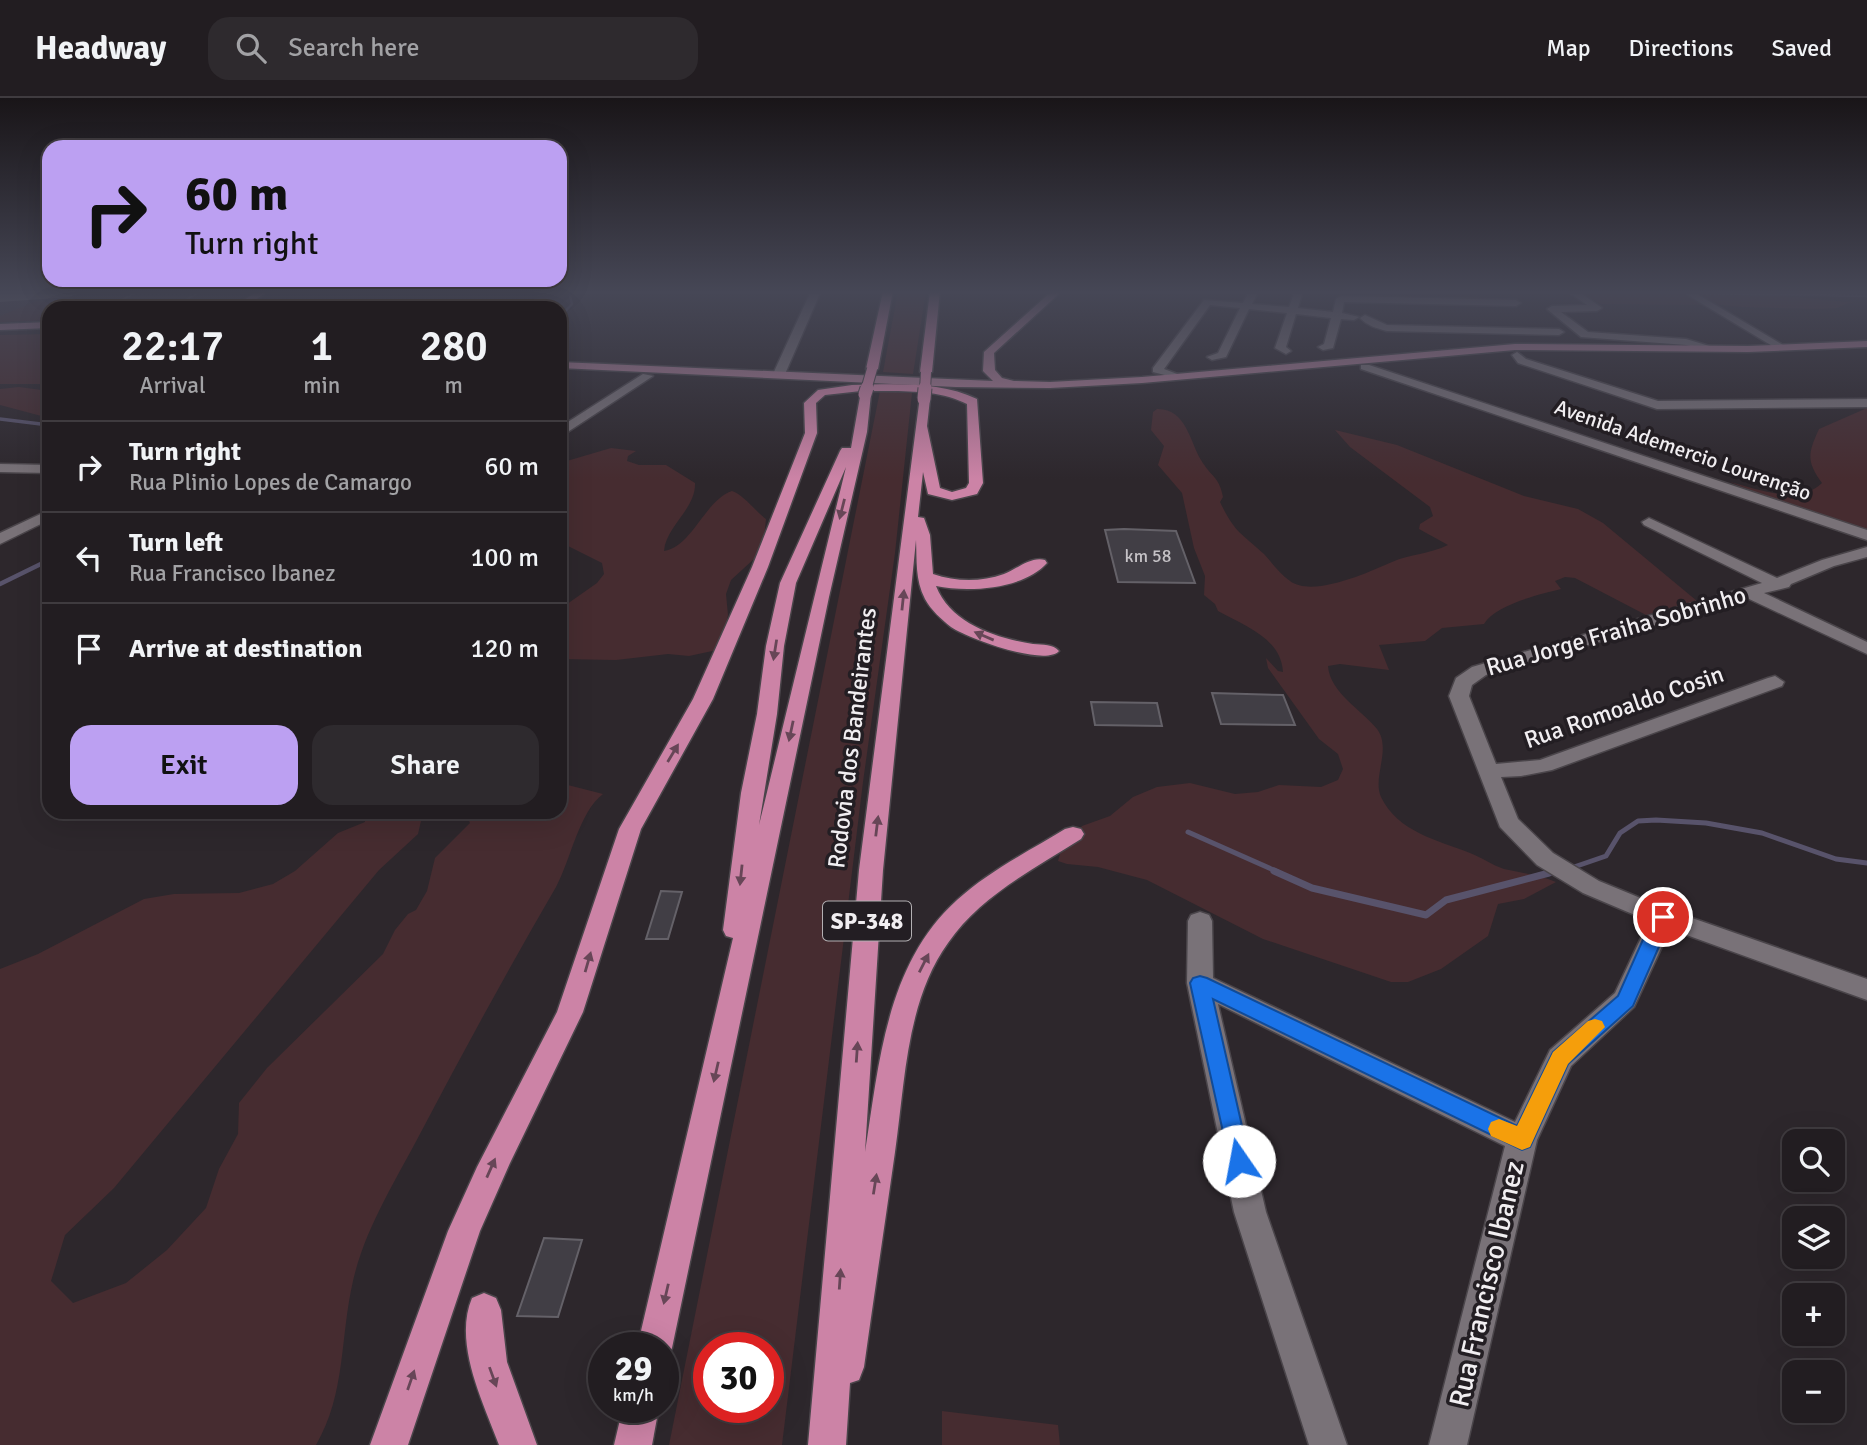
<!DOCTYPE html>
<html lang="en">
<head>
<meta charset="utf-8">
<style>
	body { margin:0; font-family:Signika,sans-serif; background:#2e2a2e; color:#f1f3f6; height:100vh; display:flex; flex-direction:column; font-size:26px; white-space:nowrap }
	* { box-sizing:border-box; margin:0 }
	p { font-size:23px; color:#a2a2a5 }
	.icon { flex:none; width:38px; height:38px; fill:none; stroke:currentColor; stroke-width:2; stroke-linecap:round; stroke-linejoin:round }
	.map { position:relative; flex:1; overflow:hidden }
	.details { position:absolute; left:42px; top:203px; width:525px; height:518px; display:flex; flex-direction:column; background:#221d21; border-radius:21px; box-shadow:0 7px 28px #0002,0 0 0 2px #3f3b3f }
	.details>* { flex:none }
	.top-card { position:absolute; left:42px; top:42px; width:525px; height:147px; border-radius:21px; box-shadow:0 7px 28px #0002,0 0 0 2px #3f3b3f; background:#bca0f2; color:#111; overflow:hidden }
	.tools { position:absolute; left:1782px; top:1031px; display:grid; gap:14px }
	.tools a { display:grid; place-items:center; width:63px; height:63px; border-radius:14px; background:#221d21; box-shadow:0 7px 28px #0002,0 0 0 2px #3f3b3f; font-size:35px }
	.speed { position:absolute; left:588px; top:1234px; display:flex; gap:14px; font-size:35px; font-weight:700; text-align:center }
	.speed>* { display:grid; place-content:center; width:91px; height:91px; border-radius:50%; background:#221d21; box-shadow:0 7px 28px #0002,0 0 0 2px #3f3b3f; line-height:1 }
	.speed small { font-size:18px; font-weight:400 }
	.speed .limit { border:10px solid #d22; background:#fff; color:#111 }
	.pin { position:absolute; display:grid; place-items:center; width:60px; height:60px; color:#fff; margin:-30px; border:4px solid #fff; border-radius:50%; box-shadow:0 2px 7px #0007 }
	.me { position:absolute; width:77px; margin:-38px; rotate:348deg; stroke-linejoin:round; filter:drop-shadow(0 0 5px #0008) }
	.turn { display:flex; align-items:center; gap:24px; height:147px; padding:0 28px; font-size:32px }
	.turn .icon { width:91px; height:91px; stroke-width:2.5 }
	.turn b { display:block; font-size:49px; line-height:60px }
	.eta { display:flex; justify-content:space-evenly; align-items:center; height:119px; text-align:center }
	.eta b { font-size:42px; font-weight:600; line-height:49px }
	.button { display:flex; gap:14px; margin-top:auto; padding:14px 28px }
	.button a { flex:1; height:80px; border-radius:21px; background:#bca0f2; color:#111; font-size:28px; font-weight:600; line-height:80px; text-align:center }
	.button a+a { background:#2e2a2e; color:#f1f3f6 }
	ul { padding:0; list-style:none }
	li { display:flex; align-items:center; gap:21px; height:91px; padding:0 28px; border-top:2px solid #3f3b3f }
	li div { flex:1 }
	li b { display:block; font-size:26px }
	li em { font-style:normal }
	header { display:flex; align-items:center; gap:42px; box-sizing:border-box; height:98px; padding:0 35px; background:#221d21; border-bottom:2px solid #3f3b3f }
	header strong { font-size:33px }
	nav { display:flex; gap:38px; margin-inline-start:auto; font-size:24px }
	.search { width:490px; height:63px; background:#2e2a2e; display:flex; align-items:center; gap:18px; box-sizing:border-box; padding:0 24px; border-radius:21px; color:#a2a2a5; font-size:26px }
	.map>svg:first-child { display:block }
	.built { fill:#3b313a }
	.green { fill:#462c30; fill-rule:evenodd }
	.lines { fill:none; stroke-linecap:round; stroke-linejoin:round }
	.stream-far4 { stroke:#58536b; stroke-width:2.5 }
	.stream-far3 { stroke:#58536b; stroke-width:3.5 }
	.stream-far2 { stroke:#58536b; stroke-width:4.5 }
	.stream-far1 { stroke:#58536b; stroke-width:5 }
	.stream { stroke:#58536b; stroke-width:7 }
	.taxiway { fill:#797478; fill-rule:evenodd }
	.building { fill:#413e45; stroke:#646168; stroke-width:2 }
	.minor-casing { stroke:#4a454a; stroke-width:3 }
	.major-casing { stroke:#4a454a; stroke-width:3 }
	.highway-casing { stroke:#4a454a; stroke-width:3 }
	.minor { fill:#797278; fill-rule:evenodd }
	.major { fill:#ab7c94; fill-rule:evenodd }
	.highway { fill:#cc83a6; fill-rule:evenodd }
	.highway-bridge-far1-casing { stroke:#4a454a; stroke-width:12; stroke-linecap:butt }
	.highway-bridge-casing { stroke:#4a454a; stroke-width:15; stroke-linecap:butt }
	.highway-bridge-far1 { stroke:#cc83a6; stroke-width:10 }
	.highway-bridge { stroke:#cc83a6; stroke-width:13 }
	.oneway { fill:#674657 }
	.route { fill:#1a73e8; stroke:#114b97; stroke-width:2 }
	.slow { fill:#f59e0b }
	.labels { text-anchor:middle; dominant-baseline:central; stroke-width:7; stroke-linejoin:round; paint-order:stroke }
	.far-number-label { font-size:18px; fill:#c5c2c6 }
	.far-street-label { font-size:21px; fill:#f1eef1; stroke:#231e23 }
	.shield { fill:#231e23; stroke:#b3b0b3; stroke-width:2 }
	.shield-label { font-size:23px; font-weight:bold; fill:#f1eef1 }
	.street-label { font-size:24px; fill:#f1eef1; stroke:#231e23 }
	.near-street-label { font-size:28px; fill:#f1eef1; stroke:#231e23 }
</style>
</head>
<body>
<header>
<strong>Headway</strong>
<div class="search"><svg class="icon" aria-label="search" viewBox="0 0 24 24"><circle cx="10" cy="10" r="6"/><path d="M15 15l6 6"/></svg>Search here</div>
<nav><a>Map</a><a>Directions</a><a>Saved</a></nav>
</header>
<div class="map">
<svg width="1867" height="1347" viewBox="0 0 1867 1347">
	<rect width="100%" height="100%" fill="#2d272c"/>
	<polygon class="built" points="0,193 254,193 224,210 49,210 49,222 0,224"/>
	<g class="green">
		<polygon points="898,193 926,193 913,276 883,274"/>
		<polygon points="1577,193 1680,193 1705,207 1601,206"/>
		<polygon points="1692,193 1735,193 1867,206 1848,205 1837,210 1816,211 1741,209 1714,206"/>
		<polygon points="39,202 60,208 49,210 49,222 0,224 0,218"/>
		<polygon points="49,236 49,286 0,286 0,237"/>
		<polygon points="19,289 49,293 49,320 0,307 0,291"/>
		<path d="M 880,293 L 912,295 L 895,455 L 863,684 L 782,1347 L 669,1347 ZM 709,1250 L 768,1250 L 768,1309 L 709,1309 Z"/>
		<path d="M 1867,310 L 1867,436 L 1837,427 L 1730,384 C 1759,391 1798,408 1822,385 C 1806,363 1808,355 1819,331 Z"/>
		<path d="M 1157,311 C 1186,310 1190,344 1201,362 C 1211,379 1219,378 1223,399 L 1220,404 C 1235,435 1240,434 1264,456 C 1272,465 1280,476 1290,483 C 1313,500 1369,474 1392,464 C 1410,456 1430,456 1448,447 L 1419,431 L 1420,426 L 1433,418 L 1430,409 L 1350,349 L 1335,332 L 1397,347 L 1524,398 L 1578,411 L 1603,425 L 1697,503 L 1646,517 L 1575,480 L 1565,479 L 1555,483 L 1561,491 C 1540,496 1495,507 1484,526 L 1442,530 L 1425,543 L 1379,547 L 1389,572 L 1340,566 L 1328,568 C 1330,595 1362,612 1377,631 C 1392,651 1372,679 1381,699 C 1398,734 1437,742 1470,755 C 1481,759 1492,767 1504,771 C 1522,775 1539,777 1556,784 L 1524,801 L 1498,806 L 1488,838 L 1441,871 L 1408,884 L 1391,884 L 1263,841 L 1147,782 L 1098,769 L 1067,766 L 1058,763 L 1060,756 L 1082,728 L 1110,718 L 1133,699 L 1157,689 L 1190,685 L 1235,696 L 1258,694 L 1279,687 L 1321,689 L 1338,682 L 1343,671 L 1338,656 L 1319,641 L 1268,570 L 1266,560 L 1278,573 L 1283,574 C 1281,540 1245,528 1218,513 L 1215,506 L 1204,497 L 1205,478 L 1194,450 L 1182,395 L 1158,367 L 1164,348 L 1151,332 L 1153,314 Z"/>
		<path d="M 611,350 L 636,353 L 628,358 L 627,363 L 639,367 L 666,367 L 695,385 C 696,411 666,428 664,453 C 692,449 705,402 732,393 C 744,397 755,413 766,421 L 764,440 L 768,448 L 731,482 L 726,496 L 728,517 L 723,539 L 717,552 L 689,558 L 668,556 L 616,562 L 560,561 L 560,511 L 597,485 L 604,476 L 602,465 L 560,444 L 560,365 Z"/>
		<path d="M 560,685 L 603,696 C 579,714 571,761 556,789 C 509,870 464,952 421,1034 C 396,1082 365,1130 353,1183 C 340,1239 346,1296 316,1347 L 0,1347 L 0,871 L 38,856 L 144,801 L 174,796 L 239,795 L 273,786 L 295,773 L 338,735 L 365,724 L 364,714 L 423,714 L 418,736 L 379,772 L 114,1090 L 65,1137 L 51,1183 L 73,1205 L 126,1185 L 167,1152 L 206,1110 L 219,1071 L 238,1036 L 239,1005 L 267,970 L 383,856 L 395,832 L 408,816 L 416,812 L 427,793 L 435,760 L 470,725 L 465,714 L 560,714 Z"/>
		<polygon points="942,1313 1058,1327 1060,1347 942,1347"/>
	</g>
	<g class="lines">
		<g class="stream-far4">
			<polyline points="1586,194 1673,195"/>
			<polyline points="1697,195 1867,198"/>
			<polyline points="560,219 572,206 569,193"/>
		</g>
		<polyline class="stream-far3" points="0,321 49,327"/>
		<polyline class="stream-far2" points="0,486 49,462"/>
		<g class="stream-far1">
			<polyline points="1188,734 1278,774"/>
			<polyline points="1574,769 1606,758 1620,735 1638,723 1656,722 1706,725 1762,735 1836,761 1867,765"/>
		</g>
		<polyline class="stream" points="1274,773 1312,790 1426,817 1446,802 1549,775"/>
		<polygon class="taxiway" points="0,193 79,193 76,197 69,199 0,204"/>
	</g>
	<g class="building">
		<polygon points="139,193 201,193 172,210 106,210"/>
		<polygon points="1124,431 1176,433 1195,485 1118,484 1105,432"/>
		<polygon points="1212,595 1283,597 1295,627 1221,626"/>
		<polygon points="1091,604 1157,605 1162,628 1095,627"/>
		<polygon points="661,793 682,794 668,841 646,841"/>
		<polygon points="544,1140 582,1142 558,1219 517,1218"/>
	</g>
	<g class="lines">
		<g class="minor-casing">
			<g id="minor">
				<polygon points="811,193 821,193 785,276 775,278 773,276"/>
				<polygon points="1249,193 1258,194 1252,206 1289,209 1295,193 1303,193 1298,210 1333,214 1336,201 1341,198 1516,202 1521,205 1516,208 1344,204 1342,215 1359,219 1354,222 1341,221 1333,250 1323,252 1318,249 1324,246 1331,220 1296,216 1286,249 1291,253 1286,256 1275,250 1287,215 1249,211 1226,259 1212,262 1207,259 1218,255 1240,210 1210,207 1164,271 1180,277 1180,281 1153,274 1153,270 1204,202 1243,205"/>
				<polygon points="1567,193 1578,193 1602,210 1597,213 1561,214 1588,234 1686,241 1716,250 1711,253 1686,247 1581,239 1547,211 1552,208 1587,207"/>
				<polygon points="1681,193 1692,193 1788,250 1779,252"/>
				<path d="M 1365,217 L 1387,227 L 1559,231 L 1564,234 L 1559,237 L 1387,233 C 1376,230 1368,228 1360,220 Z"/>
				<polygon points="1517,254 1526,261 1658,303 1867,301 1867,309 1657,311 1518,265 1512,257"/>
				<polygon points="1361,267 1369,267 1867,432 1867,442 1361,271"/>
				<polygon points="643,276 653,278 560,339 560,329"/>
				<polygon points="0,366 49,367 49,375 0,374"/>
				<polygon points="49,412 49,422 0,446 0,435"/>
				<polygon points="1649,420 1777,480 1822,462 1867,449 1867,459 1834,468 1791,486 1789,489 1764,495 1867,544 1867,556 1747,500 1486,577 1472,587 1469,598 1496,666 1540,662 1768,580 1775,578 1784,584 1782,588 1552,672 1521,678 1501,679 1518,721 1553,755 1599,783 1672,813 1867,881 1867,902 1670,831 1634,909 1571,968 1537,1042 1467,1347 1429,1347 1505,1048 1218,906 1266,1114 1347,1347 1309,1347 1234,1114 1187,885 1188,823 1191,817 1200,814 1209,817 1212,823 1213,880 1515,1024 1550,952 1615,895 1649,823 1583,795 1537,767 1500,729 1449,598 1456,580 1472,569 1762,485 1644,427 1642,424"/>
			</g>
		</g>
		<g class="major-casing">
			<g id="major">
				<polygon points="258,193 269,193 243,210 231,210"/>
				<polygon points="1052,193 1062,193 994,255 995,272 1002,280 1014,283 1050,284 1142,279 1515,246 1748,248 1867,243 1867,249 1748,254 1515,252 1142,285 1050,290 956,289 560,270 560,264 993,283 983,273 984,254"/>
				<polygon points="49,224 49,230 0,232 0,226"/>
			</g>
		</g>
		<g class="highway-casing">
			<g id="highway">
				<polygon points="883,193 893,193 878,271 872,274 866,271"/>
				<polygon points="930,193 940,193 932,274 926,277 920,274"/>
				<path d="M 852,287 C 892,286 941,283 977,301 L 983,385 L 977,396 L 952,402 L 928,396 L 923,374 L 918,419 L 924,420 L 930,437 L 933,476 C 957,484 981,484 1004,476 C 1017,471 1031,458 1045,462 L 1047,465 C 1024,491 969,495 936,488 C 951,526 996,540 1033,546 C 1043,547 1053,546 1059,553 C 1045,569 967,540 951,529 C 941,521 931,512 925,501 C 915,482 917,462 916,442 L 883,772 L 865,1054 C 879,966 886,866 957,802 C 989,773 1029,753 1065,731 L 1073,729 L 1081,731 L 1084,736 L 1081,741 C 1034,771 980,798 948,845 C 906,903 905,985 895,1054 C 885,1125 874,1197 864,1269 L 859,1282 L 850,1285 L 846,1347 L 808,1347 L 859,772 L 920,298 L 930,301 L 927,328 L 940,390 L 952,394 L 966,390 L 969,385 L 967,306 C 939,291 899,293 868,293 L 871,296 L 867,334 L 829,499 L 672,1250 L 666,1262 L 663,1264 L 663,1250 L 637,1250 L 733,840 L 726,838 L 723,832 L 741,695 L 757,616 L 766,548 L 780,485 L 840,353 L 842,350 L 851,350 L 861,293 L 825,297 L 816,305 L 817,335 L 768,469 L 713,601 L 641,731 L 583,914 L 510,1065 L 480,1133 L 408,1347 L 370,1347 L 448,1133 L 477,1069 L 557,914 L 619,731 L 693,601 L 752,469 L 805,335 L 804,305 L 818,292 ZM 846,369 L 759,727 L 777,616 L 784,548 L 796,485 Z"/>
				<path d="M 484,1195 L 496,1200 L 501,1212 L 507,1264 L 537,1347 L 499,1347 C 483,1304 453,1245 472,1200 Z"/>
				<polygon points="623,1309 659,1309 652,1347 614,1347"/>
			</g>
		</g>
		<use href="#minor" class="minor"/>
		<use href="#major" class="major"/>
		<use href="#highway" class="highway"/>
		<g class="highway-bridge-far1-casing">
			<g id="highway-bridge-far1">
				<polyline points="866,292 872,271"/>
				<polyline points="925,292 926,274"/>
			</g>
		</g>
		<g class="highway-bridge-casing">
			<g id="highway-bridge">
				<polyline points="865,296 867,290"/>
				<polyline points="924,301 925,290"/>
			</g>
		</g>
		<use href="#highway-bridge-far1" class="highway-bridge-far1"/>
		<use href="#highway-bridge" class="highway-bridge"/>
	</g>
	<defs><path id="oneway-solid" d="M-6-.8H1V-3.2L6.5 0L1 3.2V.8H-6Z" transform="scale(1.75)"/></defs>
	<g class="oneway">
		<use href="#oneway-solid" transform="translate(842 411) rotate(104)"/>
		<use href="#oneway-solid" transform="translate(903 502) rotate(-84)"/>
		<use href="#oneway-solid" transform="translate(984 538) rotate(-157)"/>
		<use href="#oneway-solid" transform="translate(775 552) rotate(99)"/>
		<use href="#oneway-solid" transform="translate(791 633) rotate(102)"/>
		<use href="#oneway-solid" transform="translate(673 655) rotate(-59)"/>
		<use href="#oneway-solid" transform="translate(877 728) rotate(-83)"/>
		<use href="#oneway-solid" transform="translate(741 777) rotate(96)"/>
		<use href="#oneway-solid" transform="translate(588 864) rotate(-74)"/>
		<use href="#oneway-solid" transform="translate(924 865) rotate(-63)"/>
		<use href="#oneway-solid" transform="translate(857 954) rotate(-86)"/>
		<use href="#oneway-solid" transform="translate(716 974) rotate(103)"/>
		<use href="#oneway-solid" transform="translate(491 1070) rotate(-66)"/>
		<use href="#oneway-solid" transform="translate(875 1086) rotate(-81)"/>
		<use href="#oneway-solid" transform="translate(840 1181) rotate(-86)"/>
		<use href="#oneway-solid" transform="translate(666 1196) rotate(103)"/>
		<use href="#oneway-solid" transform="translate(493 1279) rotate(70)"/>
		<use href="#oneway-solid" transform="translate(411 1282) rotate(-71)"/>
	</g>
	<linearGradient id="sky" x2="0" y2="1"><stop stop-color="#191518"/><stop offset="0.51" stop-color="#464756"/><stop offset="1" stop-color="#464756" stop-opacity="0"/></linearGradient>
	<rect width="1867" height="381" fill="url(#sky)"/>
	<polygon class="route" points="1663,812 1669,814 1672,819 1633,908 1568,966 1530,1049 1522,1052 1213,901 1250,1063 1247,1070 1239,1073 1231,1070 1190,885 1193,880 1200,878 1207,880 1517,1028 1553,954 1618,898 1653,819 1656,814"/>
	<polygon class="slow" points="1595,921 1602,923 1605,929 1568,966 1530,1049 1522,1052 1491,1038 1488,1031 1491,1024 1499,1021 1517,1028 1553,954 1588,923"/>
	<g class="labels">
		<g class="far-number-label">
			<text x="1148" y="458">km 58</text>
		</g>
		<g class="far-street-label">
			<text transform="translate(1683 352) rotate(19)">Avenida Ademercio Lourenção</text>
		</g>
		<rect class="shield" x="823" y="803.5" width="88" height="39" rx="5"/>
		<g class="shield-label">
			<text x="867" y="823">SP-348</text>
		</g>
		<g class="street-label">
			<text transform="translate(1616 533) rotate(-16)">Rua Jorge Fraiha Sobrinho</text>
			<text transform="translate(1624 609) rotate(-19)">Rua Romoaldo Cosin</text>
			<text transform="translate(852 640) rotate(-83)">Rodovia dos Bandeirantes</text>
		</g>
		<g class="near-street-label">
			<text transform="translate(1487 1186) rotate(-77)">Rua Francisco Ibanez</text>
		</g>
	</g>
</svg>
<div class="tools">
<a><svg class="icon" aria-label="search" viewBox="0 0 24 24"><circle cx="10" cy="10" r="6"/><path d="M15 15l6 6"/></svg></a>
<a><svg class="icon" aria-label="layers" viewBox="0 0 24 24"><path d="M12 4l9 5-9 5-9-5zM3 14l9 5 9-5"/></svg></a>
<a>+</a>
<a>−</a>
</div>
<div class="speed"><div>29<small>km/h</small></div><div class="limit">30</div></div>
<div class="pin" style="left:1663px;top:819px;background:#d93025"><svg class="icon" aria-label="arrive" viewBox="0 0 24 24"><path d="M6 21V4h12l-3 4 3 4H6"/></svg></div>
<svg class="me" style="left:1239px;top:1063px" viewBox="-20 -20 40 40"><circle r="19" fill="#fff"/><path d="M0-13L10 11 0 6-10 11z" fill="#1a73e8"/></svg>
<div class="top-card">
<div class="turn"><svg class="icon" aria-label="right" viewBox="0 0 24 24"><path d="M7 20v-9h11M14 6l5 5-5 5"/></svg><div><b>60 m</b>Turn right</div></div>
</div>
<section class="details">
<div class="eta">
<div><b>22:17</b><p>Arrival</p></div>
<div><b>1</b><p>min</p></div>
<div><b>280</b><p>m</p></div>
</div>
<ul>
<li><svg class="icon" aria-label="right" viewBox="0 0 24 24"><path d="M7 20v-9h11M14 6l5 5-5 5"/></svg><div><b>Turn right</b><p>Rua Plinio Lopes de Camargo</p></div><em>60 m</em></li>
<li><svg class="icon" aria-label="left" viewBox="0 0 24 24"><path d="M17 20v-9H6M10 6l-5 5 5 5"/></svg><div><b>Turn left</b><p>Rua Francisco Ibanez</p></div><em>100 m</em></li>
<li><svg class="icon" aria-label="arrive" viewBox="0 0 24 24"><path d="M6 21V4h12l-3 4 3 4H6"/></svg><div><b>Arrive at destination</b></div><em>120 m</em></li>
</ul>
<div class="button"><a>Exit</a><a>Share</a></div>
</section>
</div>
</body>
</html>
